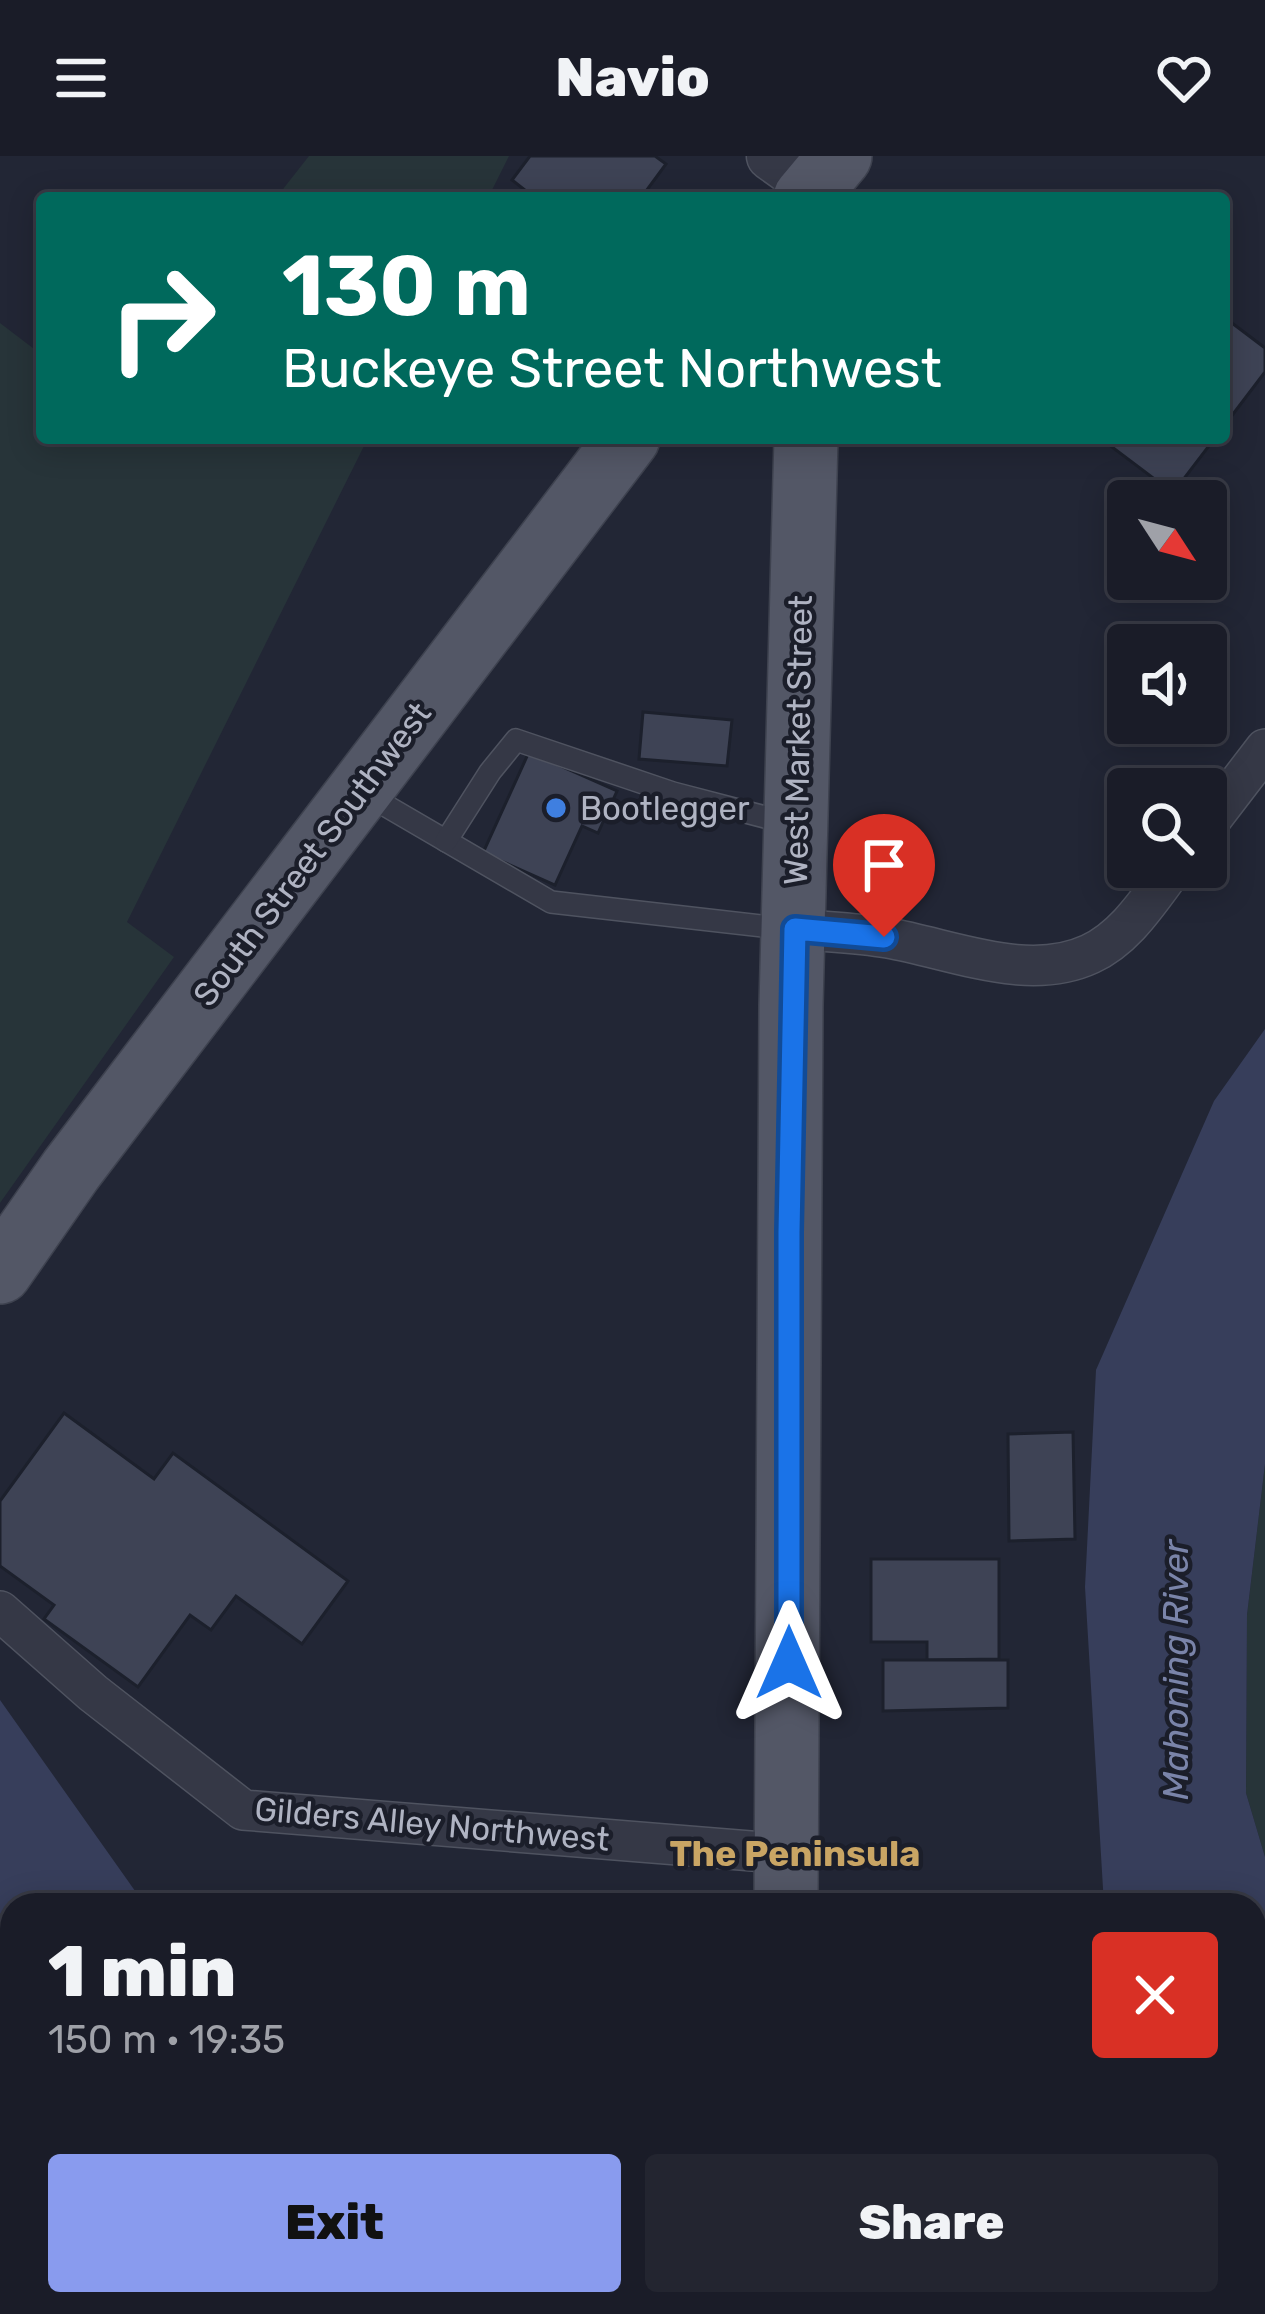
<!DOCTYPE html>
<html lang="en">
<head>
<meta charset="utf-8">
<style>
	body { margin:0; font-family:Rubik,sans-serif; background:#232530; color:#f1f3f6; height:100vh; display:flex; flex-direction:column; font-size:45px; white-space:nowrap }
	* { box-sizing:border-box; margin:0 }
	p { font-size:39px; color:#9fa1a8 }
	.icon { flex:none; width:66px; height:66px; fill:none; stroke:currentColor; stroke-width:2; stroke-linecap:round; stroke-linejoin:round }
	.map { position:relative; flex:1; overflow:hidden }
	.details { position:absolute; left:0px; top:1737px; width:1266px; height:423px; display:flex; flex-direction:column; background:#1a1c28; border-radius:36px 36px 0 0; box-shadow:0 6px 30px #0003,0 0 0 3px #383a45 }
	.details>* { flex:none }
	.banner { position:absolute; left:36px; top:36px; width:1194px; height:252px; border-radius:12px; box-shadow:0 6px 30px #0003,0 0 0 3px #383a45; background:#00695c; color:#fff; overflow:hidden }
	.needle { width:78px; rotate:126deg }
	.buttons { position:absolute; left:1107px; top:324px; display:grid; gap:24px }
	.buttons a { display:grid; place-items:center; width:120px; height:120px; border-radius:12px; background:#1a1c28; box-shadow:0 6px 30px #0003,0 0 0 3px #383a45; font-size:60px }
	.pin { position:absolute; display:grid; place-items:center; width:102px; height:102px; color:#fff; margin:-123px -51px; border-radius:50% 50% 50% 0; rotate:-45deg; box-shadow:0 0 12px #0007 }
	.pin .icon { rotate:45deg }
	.me { position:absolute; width:132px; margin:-66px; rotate:0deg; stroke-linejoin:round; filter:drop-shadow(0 0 9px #0008) }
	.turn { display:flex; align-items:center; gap:42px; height:252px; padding:0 48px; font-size:54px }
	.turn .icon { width:156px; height:156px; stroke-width:2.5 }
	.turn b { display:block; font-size:84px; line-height:102px }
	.round { display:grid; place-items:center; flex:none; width:126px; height:126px; border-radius:12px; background:#232530 }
	.headline { display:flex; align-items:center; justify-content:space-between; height:204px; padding:0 48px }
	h1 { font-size:72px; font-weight:800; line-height:90px }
	.primary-button { display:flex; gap:24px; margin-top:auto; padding:24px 48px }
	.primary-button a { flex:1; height:138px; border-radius:12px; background:#899bee; color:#111; font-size:48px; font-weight:800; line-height:138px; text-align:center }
	.primary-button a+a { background:#232530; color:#f1f3f6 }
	header { display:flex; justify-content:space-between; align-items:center; height:156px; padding:0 48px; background:#1a1c28; font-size:54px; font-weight:800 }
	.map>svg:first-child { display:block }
	.green { fill:#273439 }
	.water { fill:#373e5b }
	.building { fill:#3e4355; stroke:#1c202c; stroke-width:3 }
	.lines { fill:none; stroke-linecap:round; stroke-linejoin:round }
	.service-casing { stroke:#4f5360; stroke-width:24 }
	.minor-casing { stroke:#4f5360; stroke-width:42 }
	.tertiary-casing { stroke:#4f5360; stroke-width:51 }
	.primary-casing { stroke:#3e424f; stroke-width:66 }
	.service { stroke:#353846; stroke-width:21 }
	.minor { stroke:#353846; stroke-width:39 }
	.tertiary { stroke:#353846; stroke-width:48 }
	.primary { stroke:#535766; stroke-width:63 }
	.route-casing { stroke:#114b97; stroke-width:30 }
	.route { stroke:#1a73e8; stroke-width:21 }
	.shop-dot { fill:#3f7fe0; stroke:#1b1e2a; stroke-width:4.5 }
	.labels { text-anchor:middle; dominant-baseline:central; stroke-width:9; stroke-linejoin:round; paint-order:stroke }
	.street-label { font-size:33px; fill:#afb3c2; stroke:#1b1e2a }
	.poi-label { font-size:33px; fill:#afb3c2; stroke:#1b1e2a; text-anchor:start }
	.water-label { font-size:36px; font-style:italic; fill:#7a84a9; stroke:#1b1e2a }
	.neighbourhood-label { font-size:36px; font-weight:bold; fill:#c9a564; stroke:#1b1e2a }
</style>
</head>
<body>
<header><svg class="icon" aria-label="menu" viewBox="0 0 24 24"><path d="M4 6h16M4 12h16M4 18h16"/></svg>Navio<svg class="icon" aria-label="heart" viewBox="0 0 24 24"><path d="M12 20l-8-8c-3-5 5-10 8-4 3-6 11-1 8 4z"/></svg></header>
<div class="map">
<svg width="1265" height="2158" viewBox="0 0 1265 2158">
	<rect width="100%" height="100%" fill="#222635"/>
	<g class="green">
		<polygon points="309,0 509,0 488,42 276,42"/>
		<polygon points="0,167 42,199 42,282 368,282 127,766 174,801 0,1047"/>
		<polygon points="1265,1308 1265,1701 1246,1637 1247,1459"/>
		<polygon points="0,2018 12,2039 12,2148 70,2148 74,2158 0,2158"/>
	</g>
	<g class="water">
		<polygon points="1265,873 1265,1308 1247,1459 1246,1637 1265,1701 1265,2158 1103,2158 1103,2148 1254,2148 1254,1749 1104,1749 1085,1431 1096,1214 1214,945"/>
		<polygon points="0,1544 145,1749 12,1749 12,2039 0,2018"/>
		<polygon points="70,2148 378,2148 380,2158 74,2158"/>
	</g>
	<g class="building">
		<polygon points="530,0 655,0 666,8 641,42 535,42 512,24"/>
		<polygon points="1224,161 1265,192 1265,216 1224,270"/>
		<polygon points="1100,282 1215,282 1173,337"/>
		<polygon points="643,556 732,564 727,610 639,603"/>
		<polygon points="529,596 617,635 598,677 582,670 555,729 483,697"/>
		<polygon points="64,1257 154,1323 173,1297 348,1425 302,1488 236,1440 211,1474 190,1459 138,1531 44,1463 54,1449 0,1410 0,1345"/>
		<polygon points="1073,1276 1075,1383 1009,1385 1008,1278"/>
		<polygon points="871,1403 999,1403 999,1503 927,1504 927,1486 871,1486"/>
		<polygon points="883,1504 1008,1504 1008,1552 883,1555"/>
		<polygon points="944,2148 1083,2148 1082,2158 943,2158"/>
	</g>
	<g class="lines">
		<g class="service-casing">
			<g id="service">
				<polyline points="364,637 551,746 788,773"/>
				<polyline points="446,685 490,616 516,584 673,637 788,667"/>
			</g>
		</g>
		<g class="minor-casing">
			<g id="minor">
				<polyline points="1206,670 1265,593"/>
				<path d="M 795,773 C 826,776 858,777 888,782 C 952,793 1028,827 1090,798 C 1127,781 1150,742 1174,711"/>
				<polyline points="0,1455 93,1537 243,1654 789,1698"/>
			</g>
		</g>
		<g class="tertiary-casing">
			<polyline id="tertiary" points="771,0 813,30"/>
		</g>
		<g class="primary-casing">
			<g id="primary">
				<polyline points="805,42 840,0"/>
				<polyline points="0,1116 71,1014 628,282"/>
				<polyline points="786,1749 791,849 806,282"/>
				<polyline points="763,2158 764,2148"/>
			</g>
		</g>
		<use href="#service" class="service"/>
		<use href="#minor" class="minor"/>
		<use href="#tertiary" class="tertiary"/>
		<use href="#primary" class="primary"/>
	</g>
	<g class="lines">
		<g class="route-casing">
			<polyline id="route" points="789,1507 789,1076 795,773 884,781"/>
		</g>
		<use href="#route" class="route"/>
	</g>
	<circle class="shop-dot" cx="556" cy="652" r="12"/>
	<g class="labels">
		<g class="street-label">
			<text transform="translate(798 584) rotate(-89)">West Market Street</text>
			<text transform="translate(312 698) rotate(-53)">South Street Southwest</text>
			<text transform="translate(432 1668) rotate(5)">Gilders Alley Northwest</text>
		</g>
		<g class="poi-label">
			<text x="580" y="652">Bootlegger</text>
		</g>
		<g class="water-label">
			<text transform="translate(1175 1514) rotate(-90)">Mahoning River</text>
		</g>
		<g class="neighbourhood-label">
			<text x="795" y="1697">The Peninsula</text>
		</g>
	</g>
</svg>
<div class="buttons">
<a><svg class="needle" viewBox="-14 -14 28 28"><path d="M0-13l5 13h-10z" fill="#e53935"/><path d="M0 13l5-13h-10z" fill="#9fa1a8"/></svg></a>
<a><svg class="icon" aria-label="sound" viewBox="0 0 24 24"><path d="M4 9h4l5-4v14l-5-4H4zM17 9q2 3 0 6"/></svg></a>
<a><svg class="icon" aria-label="search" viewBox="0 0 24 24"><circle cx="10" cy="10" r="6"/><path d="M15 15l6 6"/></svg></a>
</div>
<div class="pin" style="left:884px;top:781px;background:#d93025"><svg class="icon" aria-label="arrive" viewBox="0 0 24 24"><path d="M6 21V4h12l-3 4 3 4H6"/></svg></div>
<svg class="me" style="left:789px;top:1507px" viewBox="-20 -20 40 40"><path d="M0-17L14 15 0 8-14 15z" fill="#1a73e8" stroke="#fff" stroke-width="4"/></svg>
<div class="banner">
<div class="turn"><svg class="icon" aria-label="right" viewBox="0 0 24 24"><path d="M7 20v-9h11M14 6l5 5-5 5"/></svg><div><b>130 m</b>Buckeye Street Northwest</div></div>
</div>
<section class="details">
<div class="headline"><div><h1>1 min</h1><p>150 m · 19:35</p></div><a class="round" style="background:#d93025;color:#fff"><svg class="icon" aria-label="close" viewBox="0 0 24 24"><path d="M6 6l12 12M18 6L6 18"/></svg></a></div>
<div class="primary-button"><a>Exit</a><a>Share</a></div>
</section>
</div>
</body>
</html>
